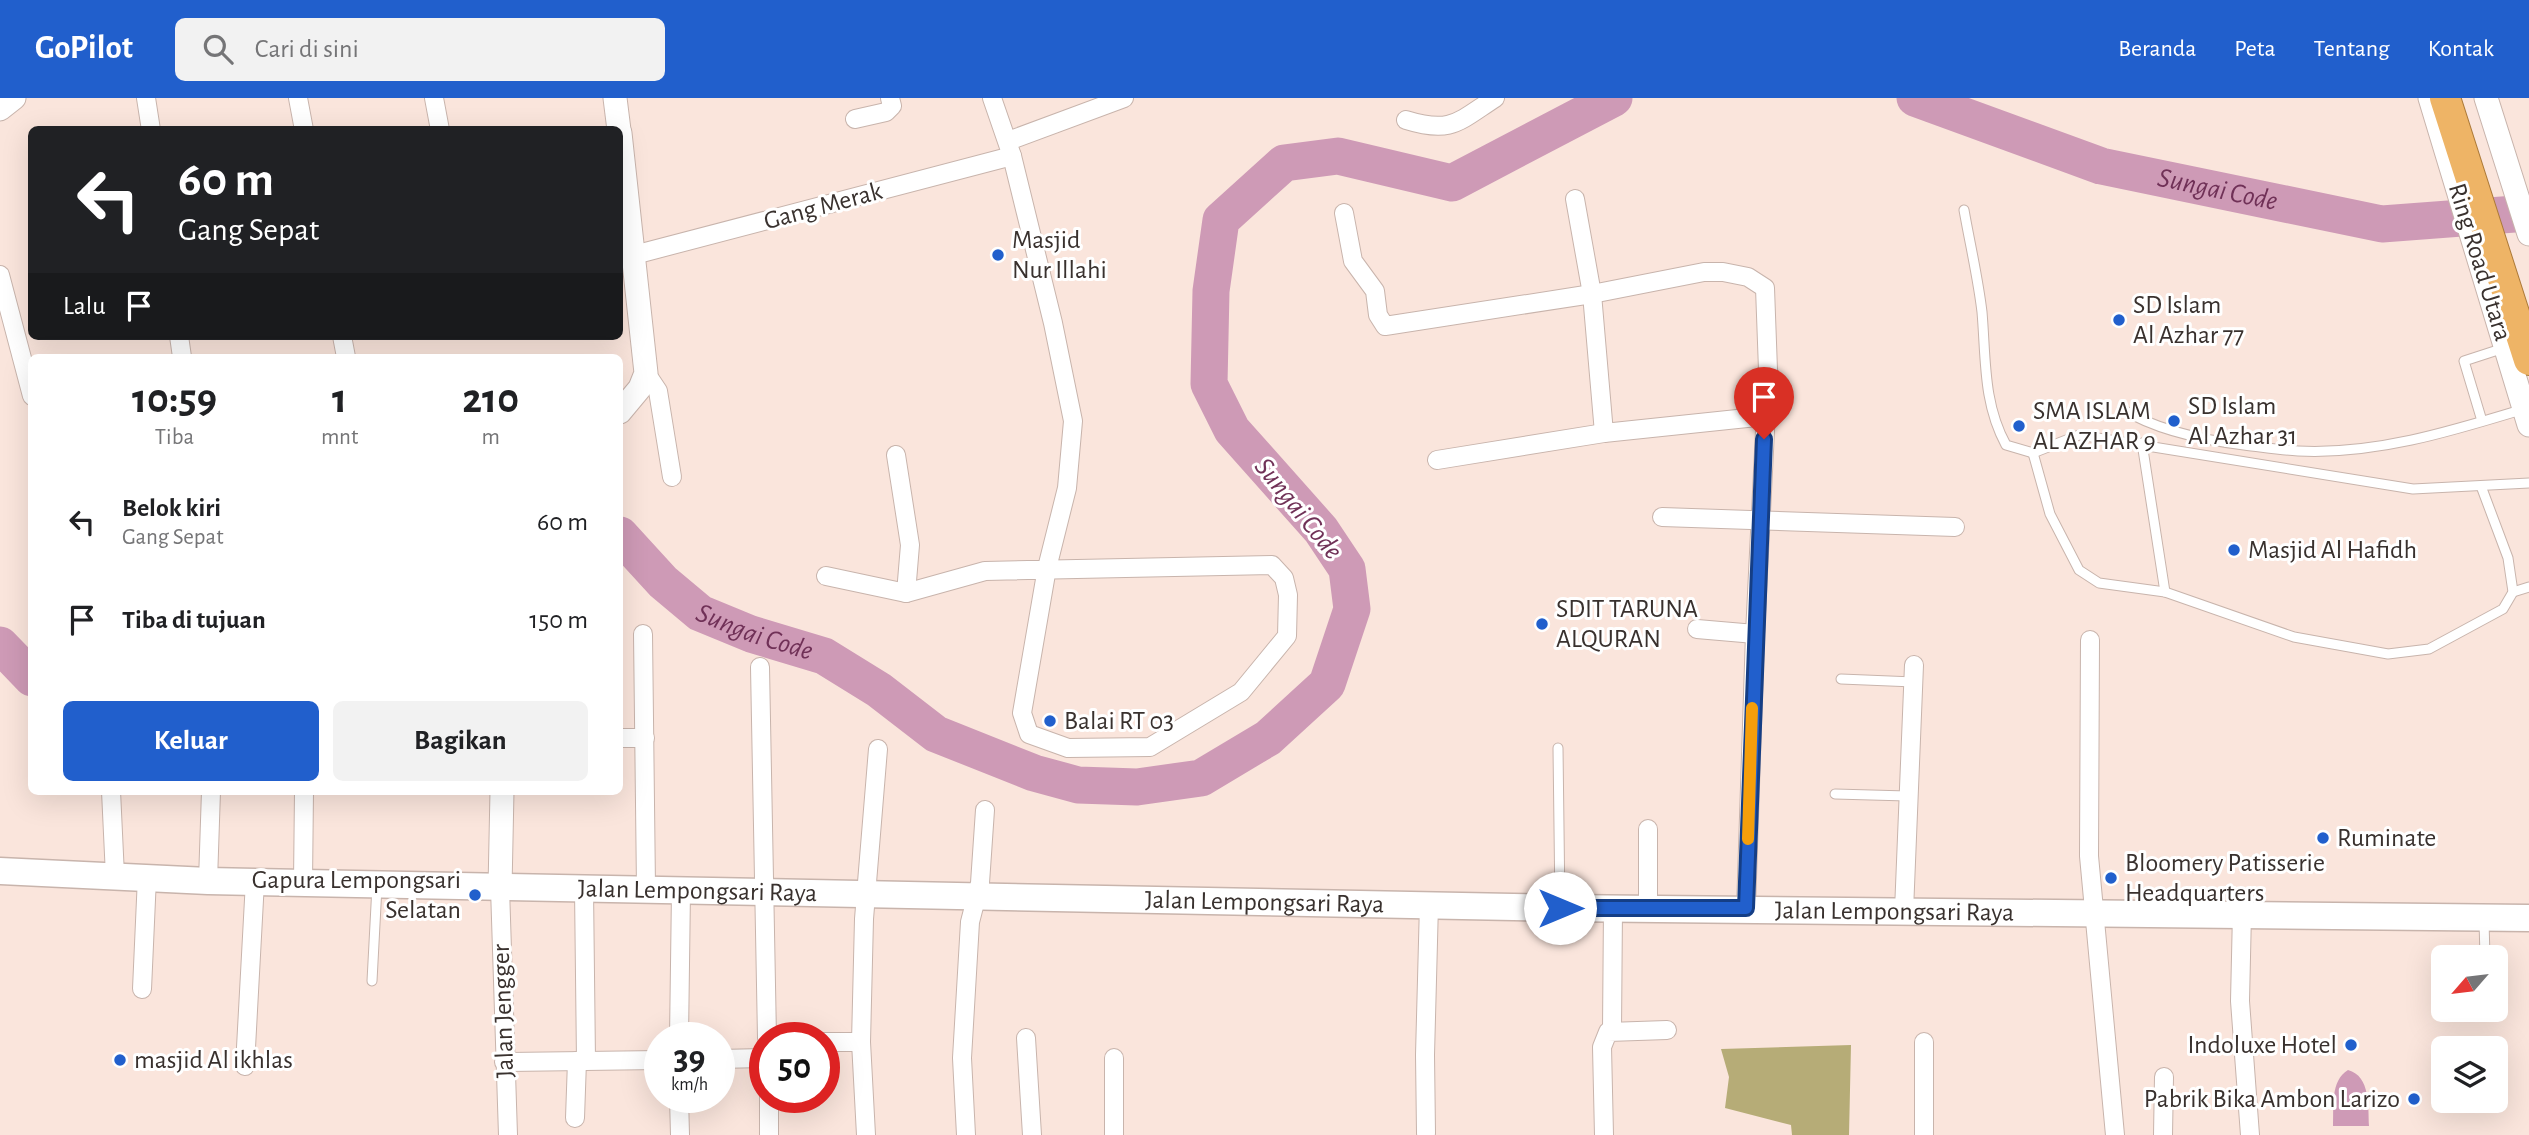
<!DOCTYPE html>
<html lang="id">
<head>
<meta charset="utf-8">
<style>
	body { margin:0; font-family:"Alegreya Sans",sans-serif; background:#f2f2f2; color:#202124; height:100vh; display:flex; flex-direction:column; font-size:26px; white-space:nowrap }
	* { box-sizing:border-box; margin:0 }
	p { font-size:23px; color:#757577 }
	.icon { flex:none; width:38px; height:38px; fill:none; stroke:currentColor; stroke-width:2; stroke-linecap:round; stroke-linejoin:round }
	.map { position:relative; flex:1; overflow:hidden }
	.drawer { position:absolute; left:28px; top:256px; width:595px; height:441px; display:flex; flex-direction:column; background:#fff; border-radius:10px; box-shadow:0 7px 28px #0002 }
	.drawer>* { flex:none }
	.top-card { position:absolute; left:28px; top:28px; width:595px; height:214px; border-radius:10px; box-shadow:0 7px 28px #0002; background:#202124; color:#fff; overflow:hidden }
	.needle { width:46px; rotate:242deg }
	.buttons { position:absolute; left:2431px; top:847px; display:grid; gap:14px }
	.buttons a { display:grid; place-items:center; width:77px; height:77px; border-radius:10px; background:#fff; box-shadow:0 7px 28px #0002; font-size:35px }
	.speed { position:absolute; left:644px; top:924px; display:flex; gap:14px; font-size:35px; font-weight:700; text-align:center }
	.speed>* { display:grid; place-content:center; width:91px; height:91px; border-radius:50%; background:#fff; box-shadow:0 7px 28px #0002; line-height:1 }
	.speed small { font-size:18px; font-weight:400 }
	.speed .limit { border:10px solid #d22; background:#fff; color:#111 }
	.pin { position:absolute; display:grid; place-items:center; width:60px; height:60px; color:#fff; margin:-72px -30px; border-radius:50% 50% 50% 0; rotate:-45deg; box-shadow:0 0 7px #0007 }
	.pin .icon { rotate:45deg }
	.me { position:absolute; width:77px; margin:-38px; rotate:90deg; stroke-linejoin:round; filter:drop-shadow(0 0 5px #0008) }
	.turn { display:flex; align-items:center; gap:24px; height:147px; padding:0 35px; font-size:32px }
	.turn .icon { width:91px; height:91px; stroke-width:2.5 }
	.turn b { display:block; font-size:49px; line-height:60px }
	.then { display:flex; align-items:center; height:66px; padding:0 35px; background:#0003; gap:14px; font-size:26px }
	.eta { display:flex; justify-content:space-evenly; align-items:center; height:119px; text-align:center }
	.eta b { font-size:42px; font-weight:700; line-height:49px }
	.button { display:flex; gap:14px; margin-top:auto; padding:14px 35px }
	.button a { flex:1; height:80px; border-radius:10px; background:#215fcc; color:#fff; font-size:28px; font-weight:700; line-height:80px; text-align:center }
	.button a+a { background:#f2f2f2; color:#202124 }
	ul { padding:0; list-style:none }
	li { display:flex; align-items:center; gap:21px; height:98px; padding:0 35px }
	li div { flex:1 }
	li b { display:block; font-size:26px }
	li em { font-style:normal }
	header { display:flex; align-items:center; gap:42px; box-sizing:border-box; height:98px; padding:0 35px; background:#215fcc; color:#fff }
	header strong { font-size:33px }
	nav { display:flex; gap:38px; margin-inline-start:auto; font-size:24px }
	.search { width:490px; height:63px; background:#f2f2f2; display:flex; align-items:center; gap:18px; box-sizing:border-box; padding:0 24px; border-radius:10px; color:#757577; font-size:26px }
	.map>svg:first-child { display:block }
	.forest { fill:#b6ac77 }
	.water { fill:#ce9ab6 }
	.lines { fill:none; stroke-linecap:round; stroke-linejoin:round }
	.river { stroke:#ce9ab6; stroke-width:37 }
	.service-casing { stroke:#c8b4ac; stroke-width:11 }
	.minor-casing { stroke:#c8b4ac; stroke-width:20 }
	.tertiary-casing { stroke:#c8b4ac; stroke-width:25 }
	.secondary-casing { stroke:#c8b4ac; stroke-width:29 }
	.trunk-casing { stroke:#ac7a39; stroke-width:32 }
	.service { stroke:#fff; stroke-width:9 }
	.minor { stroke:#fff; stroke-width:18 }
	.tertiary { stroke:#fff; stroke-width:23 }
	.secondary { stroke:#fff; stroke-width:26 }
	.trunk { stroke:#eeb466; stroke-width:30 }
	.route-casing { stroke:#153e85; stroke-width:18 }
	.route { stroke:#215fcc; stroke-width:12 }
	.slow { stroke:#f59e0b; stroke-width:12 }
	.poi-dot { fill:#215fcc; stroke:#fff; stroke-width:2.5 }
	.labels { text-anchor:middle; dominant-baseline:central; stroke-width:6; stroke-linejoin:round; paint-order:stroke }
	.street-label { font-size:26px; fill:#39312e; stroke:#fff }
	.poi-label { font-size:26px; fill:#39312e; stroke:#fff; text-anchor:start }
	.water-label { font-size:28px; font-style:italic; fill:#703157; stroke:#fff }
</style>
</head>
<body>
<header>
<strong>GoPilot</strong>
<div class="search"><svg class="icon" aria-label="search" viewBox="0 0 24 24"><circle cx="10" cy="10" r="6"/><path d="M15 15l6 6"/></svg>Cari di sini</div>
<nav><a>Beranda</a><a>Peta</a><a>Tentang</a><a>Kontak</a></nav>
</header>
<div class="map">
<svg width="2529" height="1037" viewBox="0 0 2529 1037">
	<rect width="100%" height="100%" fill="#fae5dc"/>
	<polygon class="forest" points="1851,947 1849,1037 1792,1037 1791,1027 1725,1010 1729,979 1721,951"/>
	<path class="water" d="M 2348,972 C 2371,978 2368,1010 2369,1028 L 2333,1028 C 2334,1009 2330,983 2348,972 Z"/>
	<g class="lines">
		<g class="river">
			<path id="s1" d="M 1915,0 L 2101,68 L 2382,126 L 2529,115"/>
			<path id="s2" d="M 620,437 L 663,484 L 700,515 L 751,536 L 824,558 L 879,592 L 936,636 L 1034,675 L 1078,687 L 1137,689 L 1201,680 L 1268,640 L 1327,586 L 1352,511 L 1347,471 L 1321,432 L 1232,332 L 1209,286 L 1211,193 L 1221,122 L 1284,65 L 1338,58 L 1452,85 L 1614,0"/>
			<polyline points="0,547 32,580"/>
		</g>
		<g class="service-casing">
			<g id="service">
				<path d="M 1964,112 C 1970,146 1978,180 1982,214 C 1986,261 1983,305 2006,347 L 2033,355 L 2079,337 L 2413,391 L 2529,385"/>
				<path d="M 2122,311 C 2158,333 2203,342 2244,347 C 2262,349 2280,352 2298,353 C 2375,357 2452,333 2524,311"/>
				<polyline points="2482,323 2464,263 2504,250"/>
				<polyline points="2142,345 2165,494"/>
				<polyline points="2033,355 2050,416 2079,472 2099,485 2165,494 2294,539 2388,556 2429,551 2503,511 2513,494 2508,460 2481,388"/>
				<polyline points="2513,494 2529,489"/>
				<polyline points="1841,581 1914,584"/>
				<polyline points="1558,650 1560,809"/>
				<polyline points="1835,696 1907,698"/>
				<polyline points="2484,823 2485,859"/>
				<polyline points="372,883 377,788"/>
			</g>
		</g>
		<g class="minor-casing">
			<g id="minor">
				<polyline points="146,0 151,32"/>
				<polyline points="298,0 304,32"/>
				<polyline points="434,0 440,32"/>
				<polyline points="855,21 886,14 892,8 890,0"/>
				<path d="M 1406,22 C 1451,36 1458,24 1495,0"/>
				<polyline points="1008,43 1124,0"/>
				<polyline points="1575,101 1592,196 1604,335"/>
				<polyline points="1344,115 1353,163 1375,193 1378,217 1385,228 1592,196 1704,174 1723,174 1748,179 1765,190 1768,272 1755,536 1746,810"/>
				<polyline points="634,157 1012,58"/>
				<polyline points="0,177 32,298"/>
				<polyline points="179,238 182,259"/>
				<polyline points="342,238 346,259"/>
				<polyline points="646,275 658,293 672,379"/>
				<polyline points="896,357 910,447 906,495"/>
				<polyline points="1437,362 1604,335 1766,318"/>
				<polyline points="1662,419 1955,429"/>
				<polyline points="826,478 906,495 985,473 1272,467 1284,480 1288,497 1287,538 1241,594 1150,649 1068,650 1029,636 1022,615 1047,470 1067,390 1073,323 1053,225 1012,58 992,0"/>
				<polyline points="1697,531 1755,536"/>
				<polyline points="643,536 646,790"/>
				<polyline points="2090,542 2089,758 2115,1037"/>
				<polyline points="760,569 767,940"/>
				<polyline points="620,640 645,640"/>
				<polyline points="111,693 115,778"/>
				<polyline points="1648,731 1648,810"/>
				<polyline points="208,783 211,693"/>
				<polyline points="303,784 304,693"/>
				<polyline points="500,790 508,1037"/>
				<polyline points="584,791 586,963"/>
				<polyline points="1904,813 1914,567"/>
				<polyline points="2242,815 2240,903 2250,1037"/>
				<polyline points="142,891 147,779"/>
				<polyline points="1612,932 1613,810"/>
				<polyline points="679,940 681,793"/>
				<polyline points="1026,940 1032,1037"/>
				<polyline points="824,944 861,944"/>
				<polyline points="1924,944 1924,1037"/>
				<polyline points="1114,960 1114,1037"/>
				<polyline points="719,961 765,960"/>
				<polyline points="504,964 660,962"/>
				<polyline points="245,968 255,783"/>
				<polyline points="679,999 680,1037"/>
				<polyline points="769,999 769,1037"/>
				<polyline points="575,1020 577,963"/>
				<polyline points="1426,1035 1425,957 1429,806"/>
				<polyline points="866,1037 861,944 864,821 878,651"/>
				<polyline points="966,1037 962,960 970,824 980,785 985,712"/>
				<polyline points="1604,1037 1602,949 1608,934 1667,932"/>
				<polyline points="2163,1037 2164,979"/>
			</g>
		</g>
		<g class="tertiary-casing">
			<g id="tertiary">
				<polyline points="615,0 619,32"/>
				<polyline points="2430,0 2529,327"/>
				<polyline points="2486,0 2529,136"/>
				<polyline points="0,11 14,0"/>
				<polyline points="620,35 646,275 640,290 620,314"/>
				<polyline points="500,790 502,693"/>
			</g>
		</g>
		<g class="secondary-casing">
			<g id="secondary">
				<path id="s3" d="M 0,773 L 208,783 L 1560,810 L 2529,820"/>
			</g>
		</g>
		<g class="trunk-casing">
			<polyline id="trunk" points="2445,0 2529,262"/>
		</g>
		<use href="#service" class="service"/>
		<use href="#minor" class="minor"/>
		<use href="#tertiary" class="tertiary"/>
		<use href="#secondary" class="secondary"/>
		<use href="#trunk" class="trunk"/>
	</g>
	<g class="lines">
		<g class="route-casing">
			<polyline id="route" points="1560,810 1746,810 1764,341"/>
		</g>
		<use href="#route" class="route"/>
		<polyline class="slow" points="1748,741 1752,610"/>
	</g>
	<g class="poi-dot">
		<circle cx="998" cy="157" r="7"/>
		<circle cx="2119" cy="222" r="7"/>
		<circle cx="2174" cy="323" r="7"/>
		<circle cx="2019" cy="328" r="7"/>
		<circle cx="2234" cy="452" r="7"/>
		<circle cx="1542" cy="526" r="7"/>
		<circle cx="1050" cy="623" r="7"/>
		<circle cx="2323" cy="740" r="7"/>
		<circle cx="2111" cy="780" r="7"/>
		<circle cx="475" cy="797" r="7"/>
		<circle cx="2351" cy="947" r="7"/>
		<circle cx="120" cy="962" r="7"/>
		<circle cx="2414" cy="1001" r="7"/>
	</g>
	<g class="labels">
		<g class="street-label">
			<text transform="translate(823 108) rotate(-15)">Gang Merak</text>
			<text transform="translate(2480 164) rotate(73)">Ring Road Utara</text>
			<text stroke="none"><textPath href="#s3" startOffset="698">Jalan Lempongsari Raya</textPath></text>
			<text stroke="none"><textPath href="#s3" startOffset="1265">Jalan Lempongsari Raya</textPath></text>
			<text stroke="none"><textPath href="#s3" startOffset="1895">Jalan Lempongsari Raya</textPath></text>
			<text transform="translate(503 913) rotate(-92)">Jalan Jengger</text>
		</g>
		<g class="poi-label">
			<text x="1012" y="142">Masjid<tspan x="1012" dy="30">Nur Illahi</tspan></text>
			<text x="2133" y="207">SD Islam<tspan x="2133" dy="30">Al Azhar 77</tspan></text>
			<text x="2188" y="308">SD Islam<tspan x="2188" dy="30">Al Azhar 31</tspan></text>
			<text x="2033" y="313">SMA ISLAM<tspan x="2033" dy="30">AL AZHAR 9</tspan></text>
			<text x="2248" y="452">Masjid Al Hafidh</text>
			<text x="1556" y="511">SDIT TARUNA<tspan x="1556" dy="30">ALQURAN</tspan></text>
			<text x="1064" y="623">Balai RT 03</text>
			<text x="2337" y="740">Ruminate</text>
			<text x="2125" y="765">Bloomery Patisserie<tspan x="2125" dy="30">Headquarters</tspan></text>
			<text x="461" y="782" text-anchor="end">Gapura Lempongsari<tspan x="461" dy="30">Selatan</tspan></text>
			<text x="2337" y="947" text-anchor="end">Indoluxe Hotel</text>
			<text x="134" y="962">masjid Al ikhlas</text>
			<text x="2400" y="1001" text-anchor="end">Pabrik Bika Ambon Larizo</text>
		</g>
		<g class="water-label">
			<text stroke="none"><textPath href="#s1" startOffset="317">Sungai Code</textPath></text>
			<text transform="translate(1298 411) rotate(51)">Sungai Code</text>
			<text stroke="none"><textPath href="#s2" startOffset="170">Sungai Code</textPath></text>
		</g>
	</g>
</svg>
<div class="buttons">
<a><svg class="needle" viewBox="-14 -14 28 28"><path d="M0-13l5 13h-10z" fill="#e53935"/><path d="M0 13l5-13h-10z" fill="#757577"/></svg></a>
<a><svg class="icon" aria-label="layers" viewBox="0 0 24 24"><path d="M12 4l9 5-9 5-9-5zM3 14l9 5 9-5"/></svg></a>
</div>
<div class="speed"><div>39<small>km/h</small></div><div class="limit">50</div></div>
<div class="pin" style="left:1764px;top:341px;background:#d93025"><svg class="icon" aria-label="arrive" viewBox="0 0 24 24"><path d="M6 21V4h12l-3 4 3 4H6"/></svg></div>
<svg class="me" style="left:1560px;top:810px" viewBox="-20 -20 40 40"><circle r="19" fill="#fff"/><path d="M0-13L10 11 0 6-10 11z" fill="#215fcc"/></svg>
<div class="top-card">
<div class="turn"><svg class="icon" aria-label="left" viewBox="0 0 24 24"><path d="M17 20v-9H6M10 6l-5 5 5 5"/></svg><div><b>60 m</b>Gang Sepat</div></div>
<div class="then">Lalu<svg class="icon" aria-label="arrive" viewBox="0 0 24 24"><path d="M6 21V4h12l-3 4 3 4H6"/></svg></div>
</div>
<section class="drawer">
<div class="eta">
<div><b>10:59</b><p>Tiba</p></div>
<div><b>1</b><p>mnt</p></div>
<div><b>210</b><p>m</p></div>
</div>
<ul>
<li><svg class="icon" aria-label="left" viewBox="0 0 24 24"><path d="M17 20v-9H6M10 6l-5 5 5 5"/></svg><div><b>Belok kiri</b><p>Gang Sepat</p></div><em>60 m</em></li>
<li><svg class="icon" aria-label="arrive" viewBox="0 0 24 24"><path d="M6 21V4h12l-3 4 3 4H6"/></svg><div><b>Tiba di tujuan</b></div><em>150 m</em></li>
</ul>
<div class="button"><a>Keluar</a><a>Bagikan</a></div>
</section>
</div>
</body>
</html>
